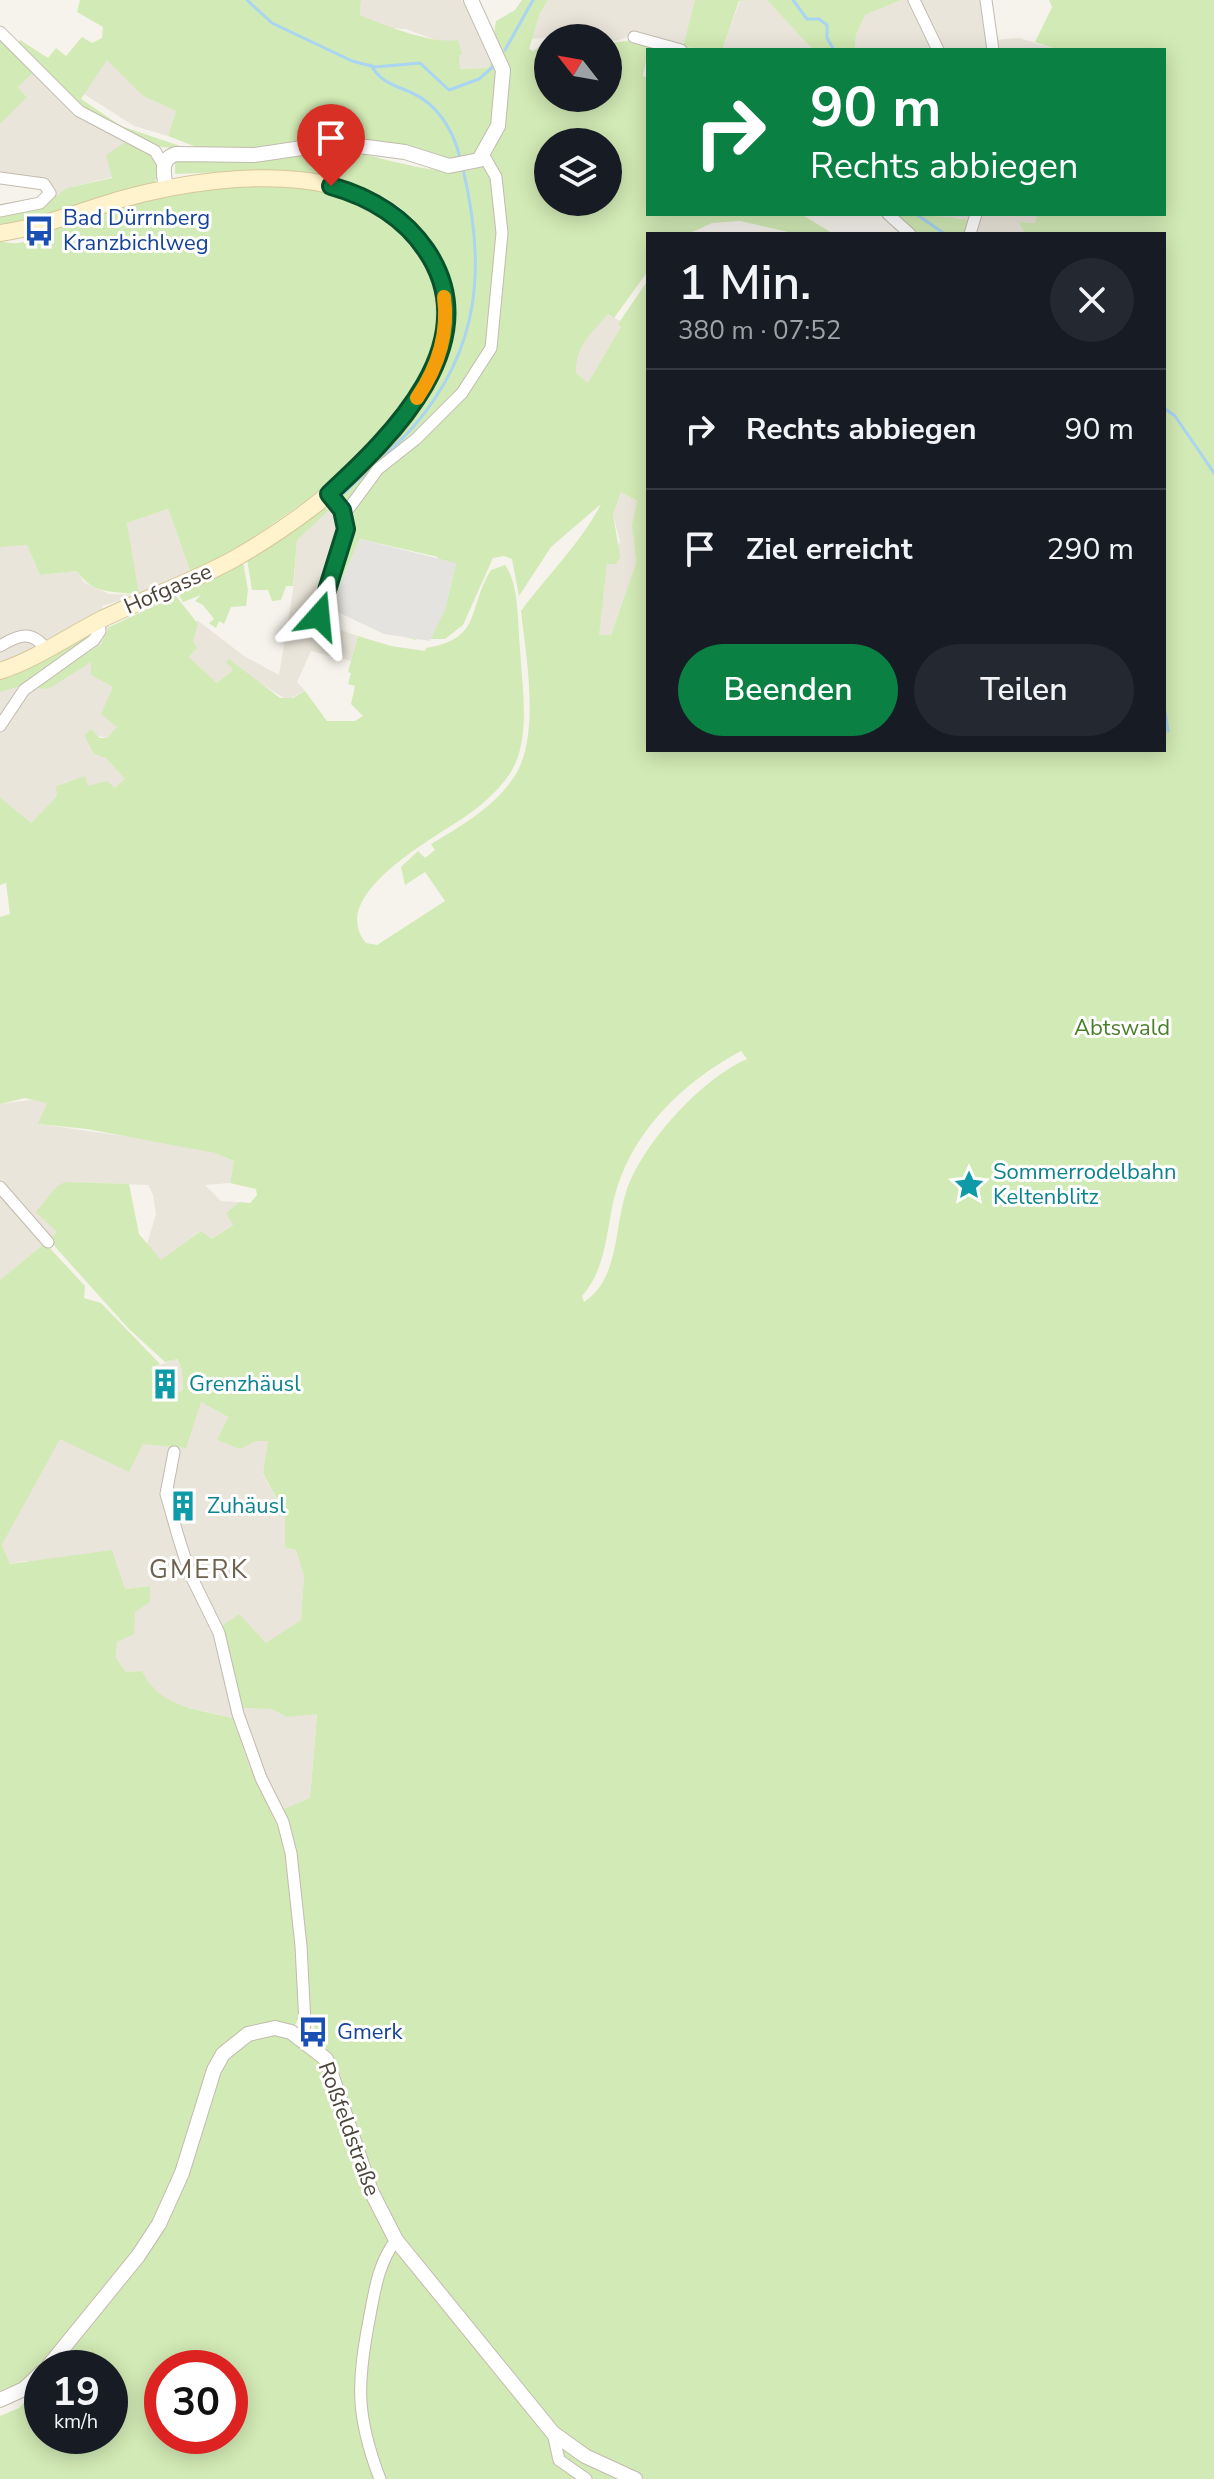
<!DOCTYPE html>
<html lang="de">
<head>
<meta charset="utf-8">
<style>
	body { margin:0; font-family:"Nunito Sans",sans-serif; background:#242831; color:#f1f3f6; height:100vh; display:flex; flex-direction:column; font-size:30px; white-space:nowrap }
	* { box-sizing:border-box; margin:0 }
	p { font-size:26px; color:#9ea1a6 }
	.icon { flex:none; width:44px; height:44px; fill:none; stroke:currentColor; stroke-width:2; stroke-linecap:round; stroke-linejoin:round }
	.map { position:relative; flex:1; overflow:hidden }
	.drawer { position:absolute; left:646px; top:232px; width:520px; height:520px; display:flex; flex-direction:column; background:#171b24; border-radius:0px; box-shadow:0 4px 20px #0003 }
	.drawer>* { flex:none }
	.hud { position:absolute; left:646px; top:48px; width:520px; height:168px; border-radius:0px; box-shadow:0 4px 20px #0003; background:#0b8043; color:#fff; overflow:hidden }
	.needle { width:52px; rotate:301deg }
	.tools { position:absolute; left:534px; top:24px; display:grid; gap:16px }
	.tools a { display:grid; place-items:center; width:88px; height:88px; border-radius:50%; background:#171b24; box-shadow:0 4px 20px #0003; font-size:40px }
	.speed { position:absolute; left:24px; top:2350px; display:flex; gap:16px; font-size:40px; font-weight:700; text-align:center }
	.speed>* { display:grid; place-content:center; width:104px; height:104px; border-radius:50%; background:#171b24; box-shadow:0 4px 20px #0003; line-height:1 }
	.speed small { font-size:20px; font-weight:400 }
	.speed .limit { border:12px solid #d22; background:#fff; color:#111 }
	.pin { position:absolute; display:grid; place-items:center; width:68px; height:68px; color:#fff; margin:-82px -34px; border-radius:50% 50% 50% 0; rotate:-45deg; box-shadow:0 0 8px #0007 }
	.pin .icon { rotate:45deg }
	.me { position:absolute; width:88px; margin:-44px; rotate:18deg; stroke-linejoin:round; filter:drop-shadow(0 0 6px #0008) }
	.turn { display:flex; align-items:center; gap:28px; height:168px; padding:0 32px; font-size:36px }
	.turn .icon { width:104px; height:104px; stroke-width:2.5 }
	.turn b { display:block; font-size:56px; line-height:68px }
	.round { display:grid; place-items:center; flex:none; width:84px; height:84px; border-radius:42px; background:#242831 }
	.headline { display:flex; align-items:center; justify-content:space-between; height:136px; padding:0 32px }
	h1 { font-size:48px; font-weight:600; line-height:60px }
	.cta { display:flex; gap:16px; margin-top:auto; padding:16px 32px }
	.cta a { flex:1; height:92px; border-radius:48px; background:#0b8043; color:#fff; font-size:32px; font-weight:600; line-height:92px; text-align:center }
	.cta a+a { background:#242831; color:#f1f3f6 }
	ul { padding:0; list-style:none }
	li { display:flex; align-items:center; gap:24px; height:120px; padding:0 32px; border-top:2px solid #363941 }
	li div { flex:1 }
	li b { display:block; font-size:30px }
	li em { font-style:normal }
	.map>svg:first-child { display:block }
	.residential { fill:#eae5da }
	.green { fill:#d2eab5; fill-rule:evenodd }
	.parking { fill:#e5e3e0 }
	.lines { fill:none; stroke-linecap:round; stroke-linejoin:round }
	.stream { stroke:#a9d4f2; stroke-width:3 }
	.minor-casing { stroke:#c2bbae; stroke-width:13 }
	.tertiary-casing { stroke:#c2bbae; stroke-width:16 }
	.secondary-casing { stroke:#d6c79b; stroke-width:18 }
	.minor { stroke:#fff; stroke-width:11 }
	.tertiary { stroke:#fff; stroke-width:14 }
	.secondary { stroke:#fff3cd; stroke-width:16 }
	.route-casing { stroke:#07532c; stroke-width:20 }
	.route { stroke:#0b8043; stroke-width:14 }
	.slow { stroke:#f59e0b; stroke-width:14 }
	.labels { text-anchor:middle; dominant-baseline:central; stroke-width:6; stroke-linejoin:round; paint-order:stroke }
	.transit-label { font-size:22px; fill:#164399; stroke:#fff; text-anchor:start }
	.street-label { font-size:22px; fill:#4b4439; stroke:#fff }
	.park-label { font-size:22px; fill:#4a7f2a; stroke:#fff }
	.culture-label { font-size:22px; fill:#0d838f; stroke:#fff; text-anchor:start }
	.quarter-label { font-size:26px; letter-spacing:2px; fill:#6e6250; stroke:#fff }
</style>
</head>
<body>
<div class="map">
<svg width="1214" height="2479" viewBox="0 0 1214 2479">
	<rect width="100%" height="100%" fill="#f6f3ec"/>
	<g class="residential">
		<polygon points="361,0 461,0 468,5 491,50 489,68 459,69 458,41 441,42 406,29 388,28 360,15"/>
		<polygon points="548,0 695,0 684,46 699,50 651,50 654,39 636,34 616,41 579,34 532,39 540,13"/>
		<polygon points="749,0 767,0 813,50 722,50 740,1"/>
		<polygon points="901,0 990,0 995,40 1019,38 1059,50 855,50 856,35 865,15"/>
		<polygon points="107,59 143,96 176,111 168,136 134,126 84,94"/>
		<polygon points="35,71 127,141 110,171 112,177 67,188 52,200 54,192 50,182 0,176 0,124 27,96 18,87"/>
		<polygon points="925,214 1037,214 1036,223 1020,222 1025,234 967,234 961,218 939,219"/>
		<polygon points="608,314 620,321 621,330 588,383 576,373 576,357 590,332"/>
		<polygon points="621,492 637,501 633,536 636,563 611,635 598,635 607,563 620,542 613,514"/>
		<polygon points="328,504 342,524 315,621 358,636 351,661 311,651 297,682 305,691 287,700 240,670 233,670 217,683 189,657 197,648 193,641 197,620 244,656 279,675 293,591 297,540 328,510"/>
		<polygon points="168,509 191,573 139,595 102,606 109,627 101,644 113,686 117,727 107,738 95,735 88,741 94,754 106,758 126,779 115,788 88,787 85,777 63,783 57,786 57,796 31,823 0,797 0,547 27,545 40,575 77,571 84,582 109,594 138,595 127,523"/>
		<polygon points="36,1099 47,1103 39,1124 158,1141 215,1153 234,1161 230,1183 205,1185 221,1201 239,1202 226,1213 234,1224 212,1239 200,1231 161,1261 147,1244 156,1214 153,1195 148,1185 65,1182 57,1233 0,1280 0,1104"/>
		<polygon points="176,1359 182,1370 183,1390 161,1398 151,1368"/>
		<polygon points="201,1402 228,1417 217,1440 268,1441 263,1474 285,1516 285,1546 296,1550 304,1576 301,1620 234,1666 242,1708 271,1709 287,1717 317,1713 310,1798 272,1814 248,1763 233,1718 167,1703 149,1687 142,1671 126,1672 116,1658 117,1642 149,1586 125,1589 25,1561 10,1564 2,1545 60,1438 143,1444"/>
	</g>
	<g class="green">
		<path d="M 80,0 L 361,0 L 360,15 C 383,25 434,45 458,40 L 462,54 L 459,55 L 460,69 L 489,68 L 496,21 L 515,10 L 522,0 L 548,0 L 540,13 L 529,49 L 533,51 L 548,41 L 548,98 L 608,98 L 608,43 L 635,40 L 653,46 L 648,50 L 643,76 L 648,78 L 648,214 L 801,214 L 832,233 L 797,234 L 740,221 L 712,223 L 688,234 L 648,234 L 648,271 L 614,318 L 608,314 C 592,333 575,346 576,373 L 588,383 L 621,327 L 618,324 L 648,280 L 648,750 L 1164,750 L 1164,234 L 1025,234 L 1019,222 L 1035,223 L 1037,214 L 1164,214 L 1164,50 L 1059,50 L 1035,42 L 1052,7 L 1049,0 L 1214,0 L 1214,2479 L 0,2479 L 0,2416 L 19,2408 L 42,2383 L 42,2436 L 110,2436 L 110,2368 L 42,2368 L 0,2400 L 0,1280 L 45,1243 L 85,1286 L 84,1298 L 101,1303 L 160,1364 L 151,1368 L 162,1398 L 183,1390 L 182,1370 L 177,1359 L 165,1362 L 128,1328 L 49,1240 L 57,1232 L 36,1212 L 57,1186 L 65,1182 L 129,1184 L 139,1234 L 161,1260 L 201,1231 L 212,1239 L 233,1225 L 226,1213 L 239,1202 L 250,1203 L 257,1195 L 256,1189 L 230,1183 L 234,1161 L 215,1153 L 87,1129 L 38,1124 L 47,1103 L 25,1098 L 0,1104 L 0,917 L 10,914 L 6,883 L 0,885 L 0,797 L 31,823 L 57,796 L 56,786 L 85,776 L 88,786 L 107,781 L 115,788 L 125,779 L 106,758 L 94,754 L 84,735 L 91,729 L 100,738 L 107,738 L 117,727 L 101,714 L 113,687 L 91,675 L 91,662 L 50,688 L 41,689 L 36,685 L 101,644 L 109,627 L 176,596 L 198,624 L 193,641 L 197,648 L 189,657 L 217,683 L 233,670 L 226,662 L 229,659 L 280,698 L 293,698 L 305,691 L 327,721 L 355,721 L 363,716 L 351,704 L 355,686 L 348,684 L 351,673 L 348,672 L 358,636 L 391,646 L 425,651 L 426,648 C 483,639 467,608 491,570 L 505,565 C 519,583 518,625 520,649 C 522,685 531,737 512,770 C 503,786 485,803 469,814 C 440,835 325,894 366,943 L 377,945 L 445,901 L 425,872 L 405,885 L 401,867 L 418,851 L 425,858 L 435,850 L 431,844 C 461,826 494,807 514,777 C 541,737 526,657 521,611 C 546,577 583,540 601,504 L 551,547 L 519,596 L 512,559 L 504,556 L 493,558 L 463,625 L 445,639 L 429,639 L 445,609 L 456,563 L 416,640 L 406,637 L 438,557 L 360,539 L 329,608 L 351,520 L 368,484 L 492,354 L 502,188 L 489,155 L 490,134 L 475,157 L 451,161 L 404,148 L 207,151 L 168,136 L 176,111 L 143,96 L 107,60 L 81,99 L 121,126 L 186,148 C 118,153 62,87 18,44 L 20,40 L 48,58 L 56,48 L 66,56 L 82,37 L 92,43 L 102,38 L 103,27 L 77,12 ZM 548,142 L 608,142 L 608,202 L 548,202 ZM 621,492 L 637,501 L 632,525 L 636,563 L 611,635 L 599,635 L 607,564 L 616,564 L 620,557 L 613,514 ZM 741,1051 L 747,1059 C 701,1079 642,1144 626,1192 C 614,1230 619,1279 584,1302 L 582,1296 C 605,1270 606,1236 613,1203 C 628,1135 681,1083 741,1051 ZM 201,1402 L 228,1417 L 217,1440 L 240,1449 L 256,1441 L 268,1441 L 263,1473 L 285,1515 L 285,1547 L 296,1550 L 304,1576 L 301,1620 L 266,1643 L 239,1614 L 222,1626 L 242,1708 L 271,1709 L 287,1717 L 317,1714 L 310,1798 L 281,1810 L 310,2015 L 325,2056 L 291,2032 L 300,2016 L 290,1877 L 283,1838 L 248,1763 L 233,1718 C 196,1709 160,1708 142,1671 L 126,1672 L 116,1658 L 117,1642 L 134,1634 L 135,1612 L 150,1602 L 150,1586 L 125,1589 L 112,1550 L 10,1564 L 2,1545 L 60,1439 L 129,1472 L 143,1444 L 186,1448 ZM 162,2368 L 230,2368 L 230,2436 L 162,2436 Z"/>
		<polygon points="695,0 749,0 739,1 722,50 683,47"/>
		<polygon points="767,0 901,0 865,15 856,35 855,50 813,50"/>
		<polygon points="0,36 35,71 18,87 27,97 0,124"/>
		<path d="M 127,141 C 145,150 165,160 154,184 L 0,229 L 0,215 L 47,203 L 67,188 L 112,178 L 106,155 Z"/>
		<path d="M 338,150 C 380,154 451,185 487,164 L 497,220 L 491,335 L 484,355 L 459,391 L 346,504 L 341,502 L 338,493 C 363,460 387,428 412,396 C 422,382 437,368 445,353 C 456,331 455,291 446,269 C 399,156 274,170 175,174 L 175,160 Z"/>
		<path d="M 281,185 L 343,194 L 396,223 L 429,265 L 440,328 L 422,381 L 385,430 L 335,478 L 303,503 L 245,543 L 191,573 L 168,509 L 127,523 L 139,595 C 112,590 94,596 77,571 L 40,575 L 27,545 L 0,547 L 0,241 C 29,250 46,228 74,220 C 143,200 208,186 281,185 Z"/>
		<path d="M 893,214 C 905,214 963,217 969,221 L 967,234 L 918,234 Z"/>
		<polygon points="322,507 329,510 297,540 293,586 286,586 281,600 272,601 268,590 252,590 247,559"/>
		<polygon points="243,562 248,590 246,606 231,607 224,624 219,621 216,628 209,623 214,619 203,605 195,601 201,595 183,602 179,595"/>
		<polygon points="91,633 91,638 23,685 0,692 0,676"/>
	</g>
	<polygon class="parking" points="360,539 456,563 445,609 430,641 384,634 329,608"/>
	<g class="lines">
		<g class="stream">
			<polyline points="247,0 272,23 352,61 375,67 420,63 449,90 479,79 494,66"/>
			<polyline points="793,0 807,19 819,19 827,25 827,38 834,50"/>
			<polyline points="505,50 533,0"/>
			<path d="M 371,65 C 381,83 395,85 412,93 C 438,104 454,132 460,158"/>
			<polyline points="916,214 945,234"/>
			<polyline points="1164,408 1175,416 1214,473"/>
			<path d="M 343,494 C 366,472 393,450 414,426 C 481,348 486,266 463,169"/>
			<polyline points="1164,706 1168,731"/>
		</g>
		<g class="minor-casing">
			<g id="minor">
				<polyline points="914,0 938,50"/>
				<polyline points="986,0 993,50"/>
				<polyline points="0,32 79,111 155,151 164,166"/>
				<polyline points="634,37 681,50"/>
				<polyline points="0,178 44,184 50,193 40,203 0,211"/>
				<polyline points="888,214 910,234"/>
				<polyline points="970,234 976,214"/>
				<polyline points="344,515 378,469 416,439 462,393 491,348 502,233 496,177 484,156"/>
				<polyline points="319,616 346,529 344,515 329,494"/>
				<path d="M 0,646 C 20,634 32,630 47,650"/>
				<polyline points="0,726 24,690 94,640 100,631 99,621"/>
				<polyline points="0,1187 48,1242"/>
				<polyline points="174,1452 166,1494 178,1536 190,1574 219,1633 238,1714 261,1778 283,1822 291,1853 301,1946 305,2024 302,2037"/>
				<polyline points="553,2433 559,2460 586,2479"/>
				<path d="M 380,2479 C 355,2414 357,2382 370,2315 C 375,2288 379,2262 396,2240"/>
			</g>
		</g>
		<g class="tertiary-casing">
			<g id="tertiary">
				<path d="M 166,189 C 164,175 159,159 176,154 L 254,155 L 336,143 L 405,152 L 449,166 L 479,160 L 498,126 L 503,70 L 471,0"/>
				<polyline points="47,2368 138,2256 159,2224 182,2173 214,2070 223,2054 248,2034 275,2028 291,2032 326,2059 371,2191 396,2240 553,2433 585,2456 635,2479"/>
				<polyline points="0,2400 24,2389 42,2372"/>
			</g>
		</g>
		<g class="secondary-casing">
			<path id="secondary" d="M 0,233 C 42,227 81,211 122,199 C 180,183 249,173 308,181 C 359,188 412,216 434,264 C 488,385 325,507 234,559 C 192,582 146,598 102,619 C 68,636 37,659 0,671"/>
		</g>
		<use href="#minor" class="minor"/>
		<use href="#tertiary" class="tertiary"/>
		<use href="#secondary" class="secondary"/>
	</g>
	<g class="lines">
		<g class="route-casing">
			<path id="route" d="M 319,616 L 346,529 L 342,510 L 329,494 C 392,436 489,342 426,250 C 403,216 370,197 331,186"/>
		</g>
		<use href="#route" class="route"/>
		<path class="slow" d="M 417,398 C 438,367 449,334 444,297"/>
	</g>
	<defs>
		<g id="bus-bare" transform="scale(2.4)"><path d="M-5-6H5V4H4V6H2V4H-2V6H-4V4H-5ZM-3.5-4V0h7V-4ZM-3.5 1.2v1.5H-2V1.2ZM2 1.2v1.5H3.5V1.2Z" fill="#1a4fb4" stroke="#fff" stroke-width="2.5" paint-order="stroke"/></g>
		<g id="sight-bare" transform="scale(2.4)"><path d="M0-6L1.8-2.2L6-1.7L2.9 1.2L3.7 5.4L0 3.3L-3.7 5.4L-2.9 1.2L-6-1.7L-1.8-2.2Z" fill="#0f9aa8" stroke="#fff" stroke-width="2.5" paint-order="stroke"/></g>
		<g id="building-bare" transform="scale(2.4)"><path d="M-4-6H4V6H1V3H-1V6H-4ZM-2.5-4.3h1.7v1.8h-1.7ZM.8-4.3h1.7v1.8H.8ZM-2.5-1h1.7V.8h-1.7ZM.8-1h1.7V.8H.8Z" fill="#0f9aa8" stroke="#fff" stroke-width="2.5" paint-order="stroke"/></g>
	</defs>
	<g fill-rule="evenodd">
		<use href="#bus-bare" x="39" y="231"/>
		<use href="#sight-bare" x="969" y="1185"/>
		<use href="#building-bare" x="165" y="1384"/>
		<use href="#building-bare" x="183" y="1506"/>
		<use href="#bus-bare" x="313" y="2032"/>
	</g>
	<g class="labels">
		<g class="transit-label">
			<text x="63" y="218">Bad Dürrnberg<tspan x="63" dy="25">Kranzbichlweg</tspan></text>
			<text x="337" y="2032">Gmerk</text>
		</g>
		<g class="street-label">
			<text transform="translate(168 589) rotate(-24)">Hofgasse</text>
			<text transform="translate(349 2129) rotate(70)">Roßfeldstraße</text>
		</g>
		<g class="park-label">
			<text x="1122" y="1028">Abtswald</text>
		</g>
		<g class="culture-label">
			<text x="993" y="1172">Sommerrodelbahn<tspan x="993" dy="25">Keltenblitz</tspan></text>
			<text x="189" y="1384">Grenzhäusl</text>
			<text x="207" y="1506">Zuhäusl</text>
		</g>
		<g class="quarter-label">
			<text x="199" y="1569">GMERK</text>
		</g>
	</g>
</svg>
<div class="tools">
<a><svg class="needle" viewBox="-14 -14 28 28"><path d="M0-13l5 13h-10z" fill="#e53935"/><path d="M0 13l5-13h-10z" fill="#9ea1a6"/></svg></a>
<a><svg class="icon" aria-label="layers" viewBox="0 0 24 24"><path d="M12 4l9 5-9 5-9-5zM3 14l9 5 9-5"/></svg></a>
</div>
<div class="speed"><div>19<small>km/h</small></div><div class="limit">30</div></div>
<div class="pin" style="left:331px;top:186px;background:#d93025"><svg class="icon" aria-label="arrive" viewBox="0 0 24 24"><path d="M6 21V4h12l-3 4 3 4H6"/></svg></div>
<svg class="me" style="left:319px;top:616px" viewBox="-20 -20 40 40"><path d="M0-17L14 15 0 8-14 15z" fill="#0b8043" stroke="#fff" stroke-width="4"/></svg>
<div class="hud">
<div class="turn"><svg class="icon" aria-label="right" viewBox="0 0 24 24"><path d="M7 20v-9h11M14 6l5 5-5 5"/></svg><div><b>90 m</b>Rechts abbiegen</div></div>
</div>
<section class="drawer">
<div class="headline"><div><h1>1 Min.</h1><p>380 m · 07:52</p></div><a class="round"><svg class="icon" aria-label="close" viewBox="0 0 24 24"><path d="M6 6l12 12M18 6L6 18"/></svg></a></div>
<ul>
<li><svg class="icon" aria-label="right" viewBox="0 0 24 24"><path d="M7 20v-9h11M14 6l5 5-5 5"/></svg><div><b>Rechts abbiegen</b></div><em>90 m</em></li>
<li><svg class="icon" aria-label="arrive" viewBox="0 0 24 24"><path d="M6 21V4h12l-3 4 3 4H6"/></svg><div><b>Ziel erreicht</b></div><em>290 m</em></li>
</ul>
<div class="cta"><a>Beenden</a><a>Teilen</a></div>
</section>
</div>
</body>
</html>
